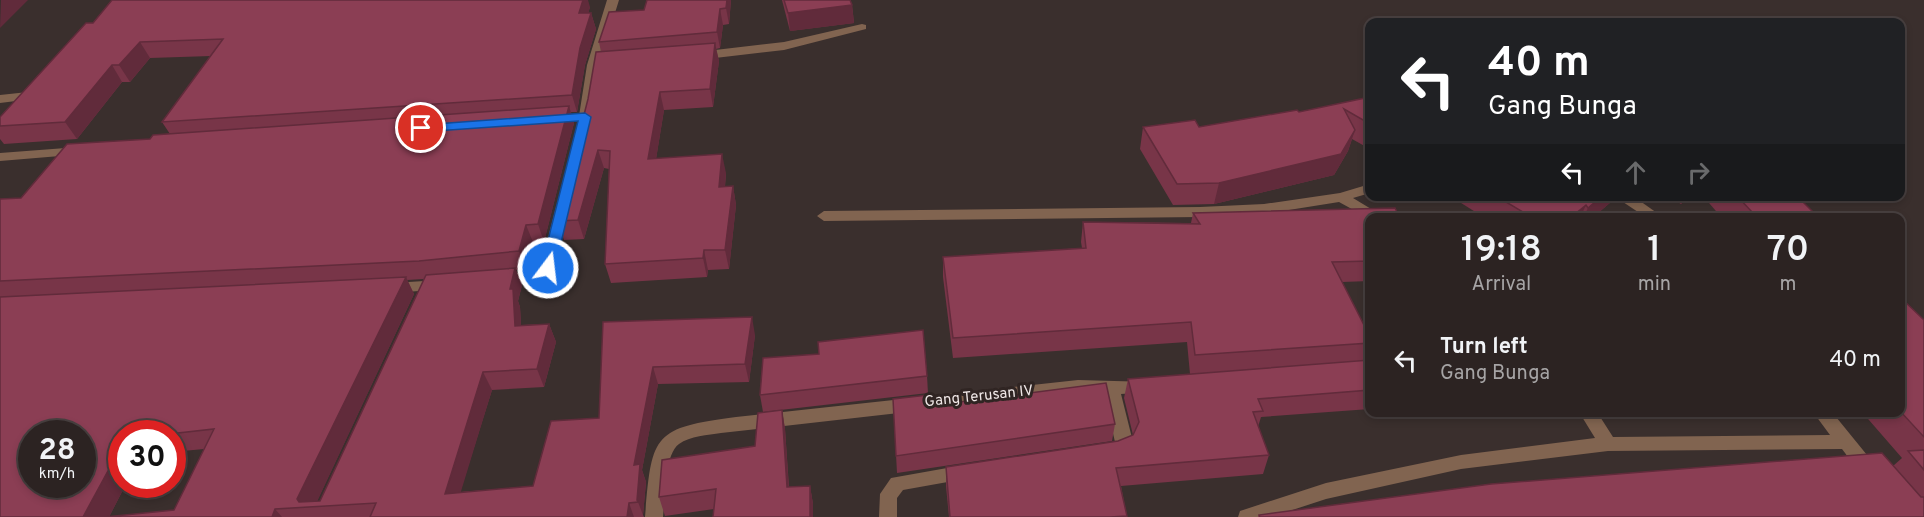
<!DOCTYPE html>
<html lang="en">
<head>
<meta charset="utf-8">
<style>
	body { margin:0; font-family:Overpass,sans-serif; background:#382f2f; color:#f1f3f6; height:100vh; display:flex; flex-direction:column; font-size:22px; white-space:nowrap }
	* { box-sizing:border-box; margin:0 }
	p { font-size:20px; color:#a6a4a5 }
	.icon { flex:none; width:33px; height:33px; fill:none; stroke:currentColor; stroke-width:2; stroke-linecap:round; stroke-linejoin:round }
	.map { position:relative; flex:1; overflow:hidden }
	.details { position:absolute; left:1365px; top:213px; width:540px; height:204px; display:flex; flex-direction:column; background:#2c2322; border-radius:12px; box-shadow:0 3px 9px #0003,0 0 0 2px #484040 }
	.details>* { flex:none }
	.top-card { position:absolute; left:1365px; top:18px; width:540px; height:183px; border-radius:12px; box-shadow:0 3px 9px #0003,0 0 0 2px #484040; background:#202124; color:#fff; overflow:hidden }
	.speed { position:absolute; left:18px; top:420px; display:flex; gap:12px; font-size:30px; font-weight:700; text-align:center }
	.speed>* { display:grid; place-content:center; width:78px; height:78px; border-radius:50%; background:#2c2322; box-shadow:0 3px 9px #0003,0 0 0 2px #484040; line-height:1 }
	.speed small { font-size:15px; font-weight:400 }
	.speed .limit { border:9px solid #d22; background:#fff; color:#111 }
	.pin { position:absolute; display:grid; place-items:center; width:51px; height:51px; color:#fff; margin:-26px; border:3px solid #fff; border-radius:50%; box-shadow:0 2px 6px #0007 }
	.me { position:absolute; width:66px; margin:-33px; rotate:15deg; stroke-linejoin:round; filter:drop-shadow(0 0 4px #0008) }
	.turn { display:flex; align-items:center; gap:21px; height:126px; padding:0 24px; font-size:27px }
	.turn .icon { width:78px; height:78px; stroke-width:2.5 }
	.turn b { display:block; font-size:42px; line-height:51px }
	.lanes { display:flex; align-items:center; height:57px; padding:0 24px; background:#0003; justify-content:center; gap:30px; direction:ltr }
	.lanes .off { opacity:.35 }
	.eta { display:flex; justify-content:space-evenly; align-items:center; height:102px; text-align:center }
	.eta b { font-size:36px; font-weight:600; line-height:42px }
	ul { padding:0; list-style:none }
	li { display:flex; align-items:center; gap:18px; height:90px; padding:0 24px }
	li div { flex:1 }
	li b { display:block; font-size:22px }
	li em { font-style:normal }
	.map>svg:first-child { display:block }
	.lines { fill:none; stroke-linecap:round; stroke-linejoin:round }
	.minor { fill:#816450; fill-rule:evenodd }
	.wall { fill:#783548; fill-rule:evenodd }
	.shaded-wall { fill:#612b3b }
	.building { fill:#8b3e54; stroke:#612b3b; stroke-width:1.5; fill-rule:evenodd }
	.route { fill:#1a73e8; stroke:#114b97; stroke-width:1.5 }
	.labels { text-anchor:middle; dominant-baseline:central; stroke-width:6; stroke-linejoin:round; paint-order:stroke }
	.street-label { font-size:15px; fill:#f0e8e7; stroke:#302523 }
</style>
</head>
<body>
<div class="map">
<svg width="1924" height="517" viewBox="0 0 1924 517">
	<rect width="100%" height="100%" fill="#3a2f2d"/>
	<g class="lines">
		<g class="minor">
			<polygon points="607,0 619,0 599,65 591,116 585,120 579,116 587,65"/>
			<polygon points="862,24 866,25 866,29 784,50 698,60 692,56 698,52 784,42"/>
			<polygon points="28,92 34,96 32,99 0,103 0,95"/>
			<polygon points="79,147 86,151 84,154 0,161 0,153"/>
			<polygon points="1370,184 1370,193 1353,198 1386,218 1370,219 1339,202 1264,214 1200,217 824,221 817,216 824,211 1200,207 1264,204 1340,193"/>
			<polygon points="1614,196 1633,196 1664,218 1647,218"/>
			<polygon points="563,202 570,207 553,272 536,281 500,285 495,284 492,280 495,276 532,271 541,265 556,207"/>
			<polygon points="440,280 445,281 448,285 445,289 393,293 388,292 385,288 388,284 393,283"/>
			<path d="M 1078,380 L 1151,382 L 1153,387 L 1151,392 L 1121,394 L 1133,442 L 1129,452 L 1112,458 L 1106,456 L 1103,451 L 1106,446 L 1115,442 L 1104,394 L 1032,398 L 721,433 C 708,435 690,436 679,444 C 664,455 665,499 663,517 L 645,517 C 652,435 652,428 736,417 Z"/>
			<path d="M 1579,412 L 1597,412 L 1613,437 L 1830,435 L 1813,412 L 1832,412 L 1880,471 L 1877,476 C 1862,482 1851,460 1842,449 L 1608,451 L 1461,469 L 1326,499 L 1271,517 L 1238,517 L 1240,511 L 1326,483 L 1461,455 L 1595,438 Z"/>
			<polygon points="964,465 970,468 973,473 970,478 903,490 897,498 897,517 879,517 880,494 891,478"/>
		</g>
	</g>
	<g class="wall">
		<polygon points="647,0 731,0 729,24 723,25 720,48 716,49 719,61 713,107 664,110 656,159 726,173 725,187 733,186 736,205 729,269 708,270 707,277 611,283 605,264 609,169 604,168 584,239 564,240 557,221 601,52 599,42 644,10"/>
		<polygon points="782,0 850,0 852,5 854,23 790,31"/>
		<path d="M 590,7 L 588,13 L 591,13 L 596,29 L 585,65 L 577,112 L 571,112 L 574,123 L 544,242 L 533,242 L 525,269 L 516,270 L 522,285 L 518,301 L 520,307 L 521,325 L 549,324 L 556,342 L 544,387 L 492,390 L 460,492 L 533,486 L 599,418 L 603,322 L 755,335 L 749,382 L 658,384 L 642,470 L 646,482 L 643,515 L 644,517 L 0,517 L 0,199 L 21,198 L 150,139 L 170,134 L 162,122 L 211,56 L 150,58 L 130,82 L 122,82 L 77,139 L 4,144 L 0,139 L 0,117 L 86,23 ZM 424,279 L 320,501 L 317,501 L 414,294 L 407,280 ZM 122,434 L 172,434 L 172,452 L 204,449 L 174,510 L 109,517 L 126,484 L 122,484 Z"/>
		<polygon points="1370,97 1370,149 1352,139 1348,151 1334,175 1214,204 1173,205 1140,149 1143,127 1199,127 1299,112"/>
		<polygon points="1450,196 1614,196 1611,202 1592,218 1485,218"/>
		<polygon points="1668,196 1691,196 1681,204"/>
		<polygon points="1703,196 1797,196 1819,218 1722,218"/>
		<polygon points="1193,213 1370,218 1370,281 1342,282 1370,337 1370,350 1366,360 1370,360 1370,409 1261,417 1258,427 1269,455 1263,474 1121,486 1127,517 949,517 946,486 946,467 1118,441 1133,435 1124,398 1128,379 1190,374 1187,342 953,358 943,277 943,257 1082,248 1081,242 1083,222 1191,223"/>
		<polygon points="1900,297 1924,320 1924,517 1258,517 1259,515 1893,466 1902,458 1862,412 1900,412"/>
		<polygon points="927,376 928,393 763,412 760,395"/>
		<polygon points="893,399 929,406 1115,424 1112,441 897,473"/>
		<polygon points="782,410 785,429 789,487 810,486 813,504 813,517 713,517 714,509 665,516 659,497 755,446"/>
	</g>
	<g class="shaded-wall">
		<polygon points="1,0 28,0 0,28"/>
		<polygon points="583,0 588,0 590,7 584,30 579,13"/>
		<polygon points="727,0 731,0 729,24 726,8"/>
		<polygon points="852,5 854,23 790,31 788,13"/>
		<polygon points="720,9 723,25 720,48 717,32"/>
		<polygon points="591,13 596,29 585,65 577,112 572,95 580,48"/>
		<polygon points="140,42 150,58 130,82 119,65"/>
		<polygon points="715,43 719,61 713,107 710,89"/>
		<polygon points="112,65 122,82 77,139 65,122"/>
		<polygon points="660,92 664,110 653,178 648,159"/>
		<polygon points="569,106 574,123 544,242 538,224"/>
		<polygon points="1355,130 1348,151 1334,175 1214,204 1219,183"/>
		<polygon points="598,150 604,168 584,239 578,220"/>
		<polygon points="722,154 726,173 723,206 719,187"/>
		<polygon points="733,186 736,205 729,269 725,250"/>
		<polygon points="1602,196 1614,196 1611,202 1592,218 1583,218 1588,208"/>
		<polygon points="1686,196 1691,196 1681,204"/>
		<polygon points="1586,205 1580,218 1570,218"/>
		<polygon points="526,225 533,242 525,269 519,251"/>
		<polygon points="704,250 708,270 707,277 703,258"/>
		<polygon points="515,268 522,285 518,301 520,307 522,343 515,326 510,289"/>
		<polygon points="406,277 414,294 315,506 303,507 297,499"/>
		<polygon points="752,317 755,335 749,382 745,364"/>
		<polygon points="549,324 556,342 544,387 537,369"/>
		<polygon points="653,367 658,384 642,470 646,482 643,515 638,502 637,500 634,465"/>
		<polygon points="483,372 492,390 455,511 445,494"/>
		<polygon points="782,410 785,429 790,506 787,487"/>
		<polygon points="122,445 122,484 126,484 109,517 83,517"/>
		<polygon points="810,486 813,504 813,517 810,517"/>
		<polygon points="629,503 634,517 627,517"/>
		<polygon points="275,509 282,517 272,517"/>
	</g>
	<g class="building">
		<polygon points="112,0 583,0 579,13 591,13 580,48 572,95 162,122 223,39 140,42 119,65 112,65 65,122 0,126 0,117 86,23 93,23"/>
		<polygon points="647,0 727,0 726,8 720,9 717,32 599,42 609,12 644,10"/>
		<polygon points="784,0 850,0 852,5 788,13"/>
		<polygon points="715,43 710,89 660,92 648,159 722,154 719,187 733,186 725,250 704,250 703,258 605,264 610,151 598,150 578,220 557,221 588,99 596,52"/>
		<polygon points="1370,97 1370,124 1344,109 1355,130 1341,154 1219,183 1177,184 1143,127 1195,120 1199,127 1297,110 1299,112"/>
		<polygon points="569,106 538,224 526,225 519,251 419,261 0,281 0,199 21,198 67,144 150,139 153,135"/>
		<polygon points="1496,196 1602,196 1588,208 1586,205 1570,218 1533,218"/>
		<polygon points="1737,196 1797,196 1819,218 1763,218 1752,212"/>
		<polygon points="1395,208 1400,218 1370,218 1370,261 1332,262 1370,337 1370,343 1195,355 1191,322 953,338 943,257 1086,248 1083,222 1200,224 1193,213"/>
		<path d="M 515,268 L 510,289 L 513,289 L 515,326 L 549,324 L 537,369 L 483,372 L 445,494 L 533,486 L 551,421 L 599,418 L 603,322 L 752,317 L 745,364 L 653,367 L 634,465 L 640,464 L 637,500 L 638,502 L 629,503 L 627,517 L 370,517 L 376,503 L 275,509 L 272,517 L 105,517 L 174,510 L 214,429 L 169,434 L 122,434 L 122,445 L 83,517 L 0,517 L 0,297 L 406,277 L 297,499 L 299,502 L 320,501 L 426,275 ZM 32,434 L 82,434 L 82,484 L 32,484 Z"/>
		<polygon points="1900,297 1924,320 1924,437 1900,411"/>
		<polygon points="923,330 927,376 760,395 763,358 819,354 818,342"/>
		<polygon points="1370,360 1370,390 1258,399 1263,411 1253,412 1269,455 1116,468 1127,516 1110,517 950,517 946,467 1118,441 1133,435 1139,422 1128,379"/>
		<polygon points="1106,383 1115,424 896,456 893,399 928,395 929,406"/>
		<polygon points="782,410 787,487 810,486 810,517 713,517 716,489 659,497 662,460 755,446 758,413"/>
		<polygon points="1924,450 1924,470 1908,451"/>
		<polygon points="1882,453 1921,497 1924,497 1924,517 1260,517 1259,515 1491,484"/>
	</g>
	<polygon class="route" points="585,113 591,117 555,268 548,272 541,268 578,121 421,132 415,128 421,125"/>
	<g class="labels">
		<g class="street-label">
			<text transform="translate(979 397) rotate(-6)">Gang Terusan IV</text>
		</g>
	</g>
</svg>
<div class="speed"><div>28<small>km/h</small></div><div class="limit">30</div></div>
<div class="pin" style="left:421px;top:128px;background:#d93025"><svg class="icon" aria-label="arrive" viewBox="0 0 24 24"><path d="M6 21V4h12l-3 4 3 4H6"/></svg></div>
<svg class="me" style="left:548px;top:268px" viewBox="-20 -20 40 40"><circle r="17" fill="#1a73e8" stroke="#fff" stroke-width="3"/><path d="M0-11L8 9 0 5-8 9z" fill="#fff"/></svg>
<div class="top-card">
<div class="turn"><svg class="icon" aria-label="left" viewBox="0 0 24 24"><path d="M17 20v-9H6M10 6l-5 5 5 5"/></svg><div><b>40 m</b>Gang Bunga</div></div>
<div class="lanes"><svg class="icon" aria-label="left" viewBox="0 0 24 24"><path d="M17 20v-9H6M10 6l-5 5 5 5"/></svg><svg class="icon off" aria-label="ahead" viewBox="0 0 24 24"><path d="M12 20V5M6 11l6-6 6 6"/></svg><svg class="icon off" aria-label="right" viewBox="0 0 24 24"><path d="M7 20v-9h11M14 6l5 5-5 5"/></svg></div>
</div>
<section class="details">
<div class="eta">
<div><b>19:18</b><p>Arrival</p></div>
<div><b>1</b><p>min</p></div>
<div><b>70</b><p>m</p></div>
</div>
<ul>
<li><svg class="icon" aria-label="left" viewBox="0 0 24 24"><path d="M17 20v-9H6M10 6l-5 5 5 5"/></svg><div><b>Turn left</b><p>Gang Bunga</p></div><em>40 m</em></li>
</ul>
</section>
</div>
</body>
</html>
